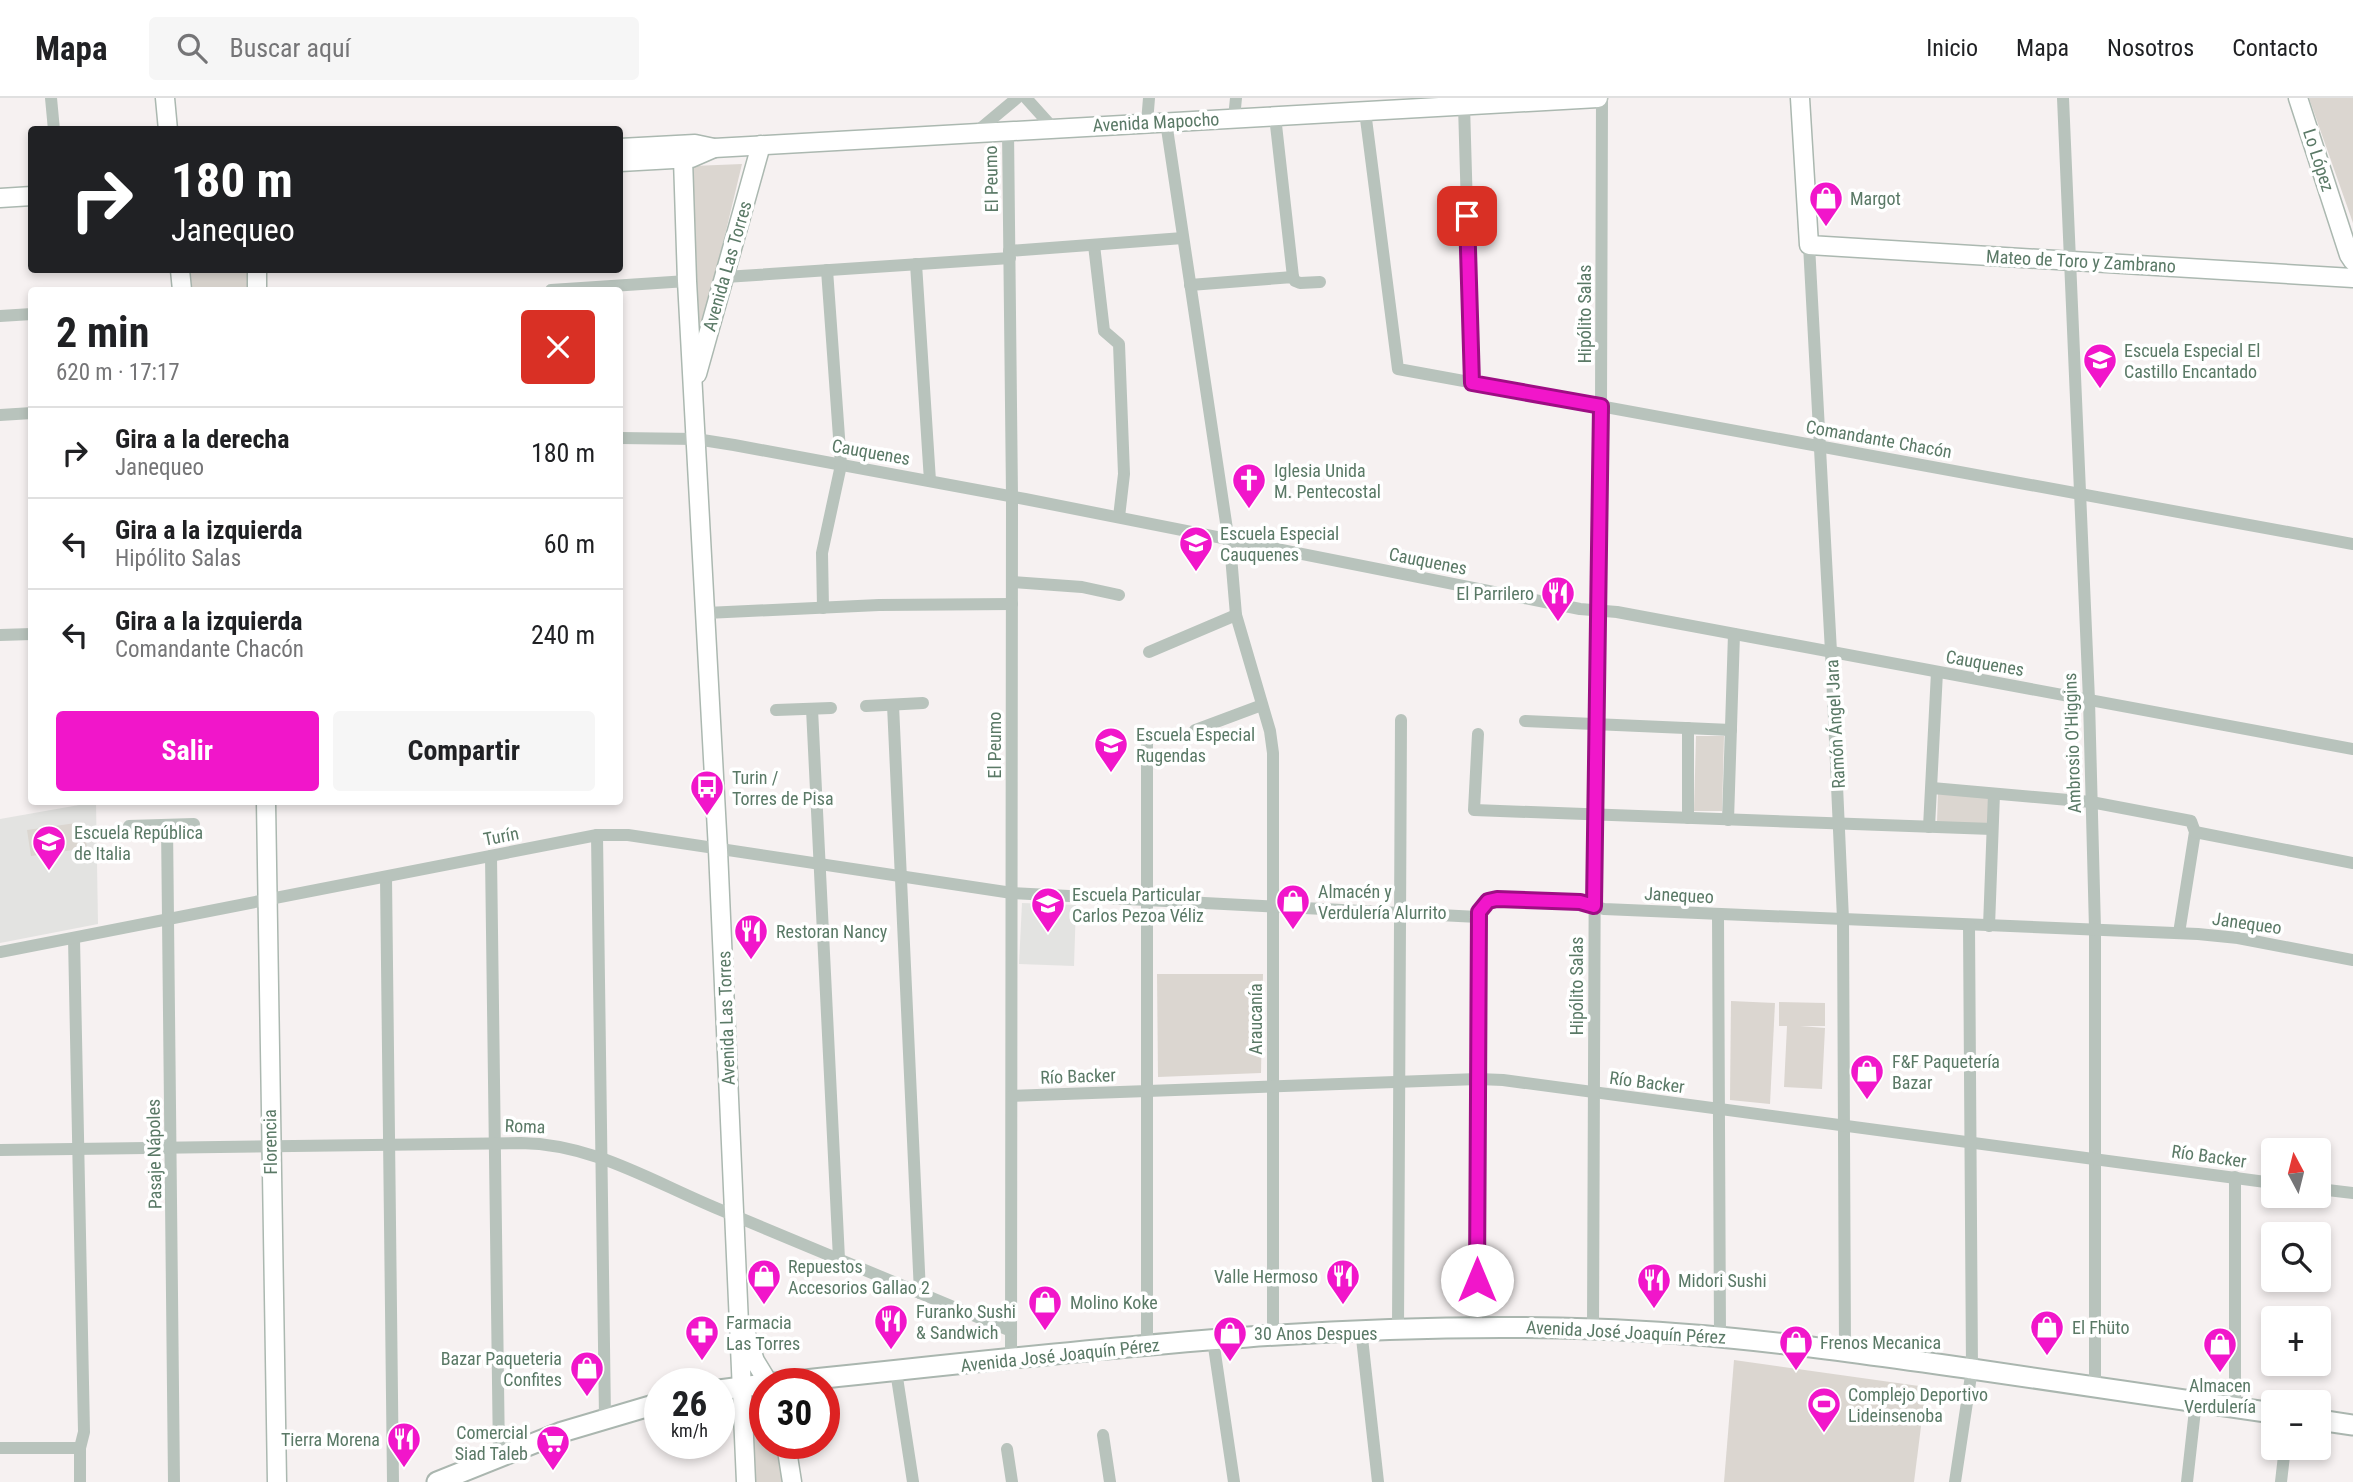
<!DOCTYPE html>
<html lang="es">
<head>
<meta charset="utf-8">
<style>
	body { margin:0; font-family:"Roboto Condensed",sans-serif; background:#f6f6f6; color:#202124; height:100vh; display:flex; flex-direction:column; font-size:26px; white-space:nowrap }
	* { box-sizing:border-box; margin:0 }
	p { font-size:23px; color:#757577 }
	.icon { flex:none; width:38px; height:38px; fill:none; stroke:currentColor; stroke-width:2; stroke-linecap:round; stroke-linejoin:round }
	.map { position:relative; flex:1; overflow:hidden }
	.drawer { position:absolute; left:28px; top:189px; width:595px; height:518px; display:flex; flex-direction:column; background:#fff; border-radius:7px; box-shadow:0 4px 10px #0003 }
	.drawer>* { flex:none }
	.guide { position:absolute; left:28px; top:28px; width:595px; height:147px; border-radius:7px; box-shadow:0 4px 10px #0003; background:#202124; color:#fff; overflow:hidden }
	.needle { width:46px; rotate:353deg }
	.buttons { position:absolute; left:2261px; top:1040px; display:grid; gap:14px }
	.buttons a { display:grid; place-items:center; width:70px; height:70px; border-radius:7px; background:#fff; box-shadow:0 4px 10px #0003; font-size:35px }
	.speed { position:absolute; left:644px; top:1270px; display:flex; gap:14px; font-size:35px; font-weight:700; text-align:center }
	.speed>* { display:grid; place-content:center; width:91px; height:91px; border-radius:50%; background:#fff; box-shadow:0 4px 10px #0003; line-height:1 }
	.speed small { font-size:18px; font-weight:400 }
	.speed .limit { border:10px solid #d22; background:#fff; color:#111 }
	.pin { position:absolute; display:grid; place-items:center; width:60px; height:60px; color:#fff; margin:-30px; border-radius:14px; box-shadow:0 4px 10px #0006 }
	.me { position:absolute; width:77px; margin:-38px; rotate:0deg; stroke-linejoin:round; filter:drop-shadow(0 0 5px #0008) }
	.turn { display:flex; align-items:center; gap:24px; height:147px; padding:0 28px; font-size:32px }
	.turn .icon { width:91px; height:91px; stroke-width:2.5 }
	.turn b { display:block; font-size:49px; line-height:60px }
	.round { display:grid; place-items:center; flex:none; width:74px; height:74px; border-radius:7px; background:#f6f6f6 }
	.headline { display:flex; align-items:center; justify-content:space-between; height:119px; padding:0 28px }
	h1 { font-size:42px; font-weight:700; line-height:52px }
	.primary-button { display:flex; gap:14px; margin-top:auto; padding:14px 28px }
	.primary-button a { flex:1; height:80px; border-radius:7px; background:#f116ca; color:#fff; font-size:28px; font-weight:700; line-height:80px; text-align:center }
	.primary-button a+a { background:#f6f6f6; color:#202124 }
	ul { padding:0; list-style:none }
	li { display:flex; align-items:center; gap:21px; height:91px; padding:0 28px; border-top:2px solid #e0e0e0 }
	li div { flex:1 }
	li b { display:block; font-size:26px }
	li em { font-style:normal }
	header { display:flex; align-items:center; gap:42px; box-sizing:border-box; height:98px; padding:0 35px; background:#fff; border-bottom:2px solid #e0e0e0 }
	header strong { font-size:33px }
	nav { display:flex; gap:38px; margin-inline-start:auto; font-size:24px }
	.search { width:490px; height:63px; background:#f6f6f6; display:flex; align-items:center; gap:18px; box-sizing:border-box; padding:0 24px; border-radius:7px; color:#757577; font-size:26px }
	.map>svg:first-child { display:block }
	.built { fill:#e3e3e1 }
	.green { fill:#dbd6d0 }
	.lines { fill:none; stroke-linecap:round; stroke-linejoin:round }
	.secondary-casing { stroke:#abb8b0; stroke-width:21 }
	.primary-casing { stroke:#aab6af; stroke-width:23 }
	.street { stroke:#b8c3bc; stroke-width:12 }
	.secondary { stroke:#fff; stroke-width:18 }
	.primary { stroke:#fff; stroke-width:19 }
	.route-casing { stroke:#9d0e83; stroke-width:18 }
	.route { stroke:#f116ca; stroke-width:12 }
	.labels { text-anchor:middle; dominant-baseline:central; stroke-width:7; stroke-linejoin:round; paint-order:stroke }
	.street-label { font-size:18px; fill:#5a7966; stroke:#fff }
	.poi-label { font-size:18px; fill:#5a7966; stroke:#fff; text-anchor:start }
</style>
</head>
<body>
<header>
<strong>Mapa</strong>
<div class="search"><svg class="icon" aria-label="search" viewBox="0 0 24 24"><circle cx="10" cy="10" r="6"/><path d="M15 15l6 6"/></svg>Buscar aquí</div>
<nav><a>Inicio</a><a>Mapa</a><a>Nosotros</a><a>Contacto</a></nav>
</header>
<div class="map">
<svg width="2353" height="1384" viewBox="0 0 2353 1384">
	<rect width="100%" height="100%" fill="#f6f1f1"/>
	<g class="built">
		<polygon points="96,704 98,826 0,845 0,721"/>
		<polygon points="1022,805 1076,807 1074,868 1019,866"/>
	</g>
	<g class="green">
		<polygon points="2309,0 2353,0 2353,125"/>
		<polygon points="742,66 699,245 693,68"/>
		<polygon points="189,172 249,172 249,192 191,192"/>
		<polygon points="1696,638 1724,638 1722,713 1694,713"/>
		<polygon points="1938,696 1990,700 1989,726 1937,724"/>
		<polygon points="83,724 87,750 31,758 27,732"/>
		<polygon points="1157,876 1263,876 1261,975 1158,979"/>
		<polygon points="1731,903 1775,905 1770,1006 1730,1002"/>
		<polygon points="1779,904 1825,905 1825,928 1800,928 1825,930 1822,991 1784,989 1787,928 1779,928"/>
		<polygon points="1734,1262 1926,1289 1914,1384 1724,1384"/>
		<polygon points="765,1304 765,1346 777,1346 782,1384 752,1384 749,1312 757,1305"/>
	</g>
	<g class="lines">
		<g class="secondary-casing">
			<g id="secondary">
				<polyline points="165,0 168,32"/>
				<polyline points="1800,0 1809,147 2353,180"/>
				<polyline points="2298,0 2349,157 2353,163"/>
				<polyline points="620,50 695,46 714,50 1598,0"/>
				<polyline points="683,61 687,183 718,752 746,1384"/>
				<polyline points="620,64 691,60 714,50"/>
				<polyline points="0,100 32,98"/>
				<polyline points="180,172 182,192"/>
				<polyline points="257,172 257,192"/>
				<polyline points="697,276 761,47"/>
				<polyline points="266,704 277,1384"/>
				<polyline points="746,1236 755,1263 769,1286"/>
				<polyline points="786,1346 792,1384"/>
			</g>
		</g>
		<g class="primary-casing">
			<g id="primary">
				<path d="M 766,1286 C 1041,1258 1317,1221 1594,1231 C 1721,1235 1846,1253 1972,1271 C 2072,1286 2173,1300 2273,1315"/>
				<polyline points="719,1292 765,1286"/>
				<polyline points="2319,1322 2353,1327"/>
				<polyline points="437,1384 562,1334 660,1305"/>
			</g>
		</g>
		<g class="street">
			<polyline points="51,0 54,32"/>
			<polyline points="1026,0 1053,30"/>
			<polyline points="2063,0 2089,602 2095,831 2095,1289"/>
			<polyline points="1464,7 1472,285"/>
			<polyline points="1365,13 1398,271 2353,446"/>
			<polyline points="1275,18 1293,179"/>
			<polyline points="1234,20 1236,0"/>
			<polyline points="1166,24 1231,458 1236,517 1270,633 1273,655 1273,1236"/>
			<polyline points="1147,25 1149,0"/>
			<polyline points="1008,33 1012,398 1011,1262"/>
			<polyline points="975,35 1017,0"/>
			<polyline points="1094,147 1104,233 1119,246 1124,376 1119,419"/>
			<polyline points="1809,147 1831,554 1843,821 1845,1253"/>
			<polyline points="1009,153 1183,140"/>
			<polyline points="916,166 930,383"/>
			<polyline points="725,179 1010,160"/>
			<polyline points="1190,187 1293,179 1295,183 1300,185 1320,184"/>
			<polyline points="551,192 687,183"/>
			<polyline points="0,218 32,216"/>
			<polyline points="0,317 32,315"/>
			<polyline points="620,340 696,341 734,347 1025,401 1580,511 1617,514 2353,651"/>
			<polyline points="1012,484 1082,489 1119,497"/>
			<polyline points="823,510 822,455 841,367 827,172"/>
			<polyline points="706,515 879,507 1012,506"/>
			<polyline points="0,537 32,536"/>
			<polyline points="1149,554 1236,517"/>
			<polyline points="893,607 920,1195"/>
			<polyline points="866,608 923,605"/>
			<polyline points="812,611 839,1161"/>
			<polyline points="776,612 831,610"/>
			<polyline points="1525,623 1731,632"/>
			<polyline points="1195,632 1262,607"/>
			<polyline points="1478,636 1474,712 1992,731"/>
			<polyline points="1147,640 1147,1248"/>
			<polyline points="1932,690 2091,704 2191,723 2195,734 2179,835"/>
			<polyline points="1688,720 1688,630"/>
			<polyline points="1728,722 1734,536"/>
			<polyline points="167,727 174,1384"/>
			<polyline points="129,728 194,726"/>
			<polyline points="1929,729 1937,574"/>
			<polyline points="2195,734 2353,765"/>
			<polyline points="597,737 605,1320"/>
			<polyline points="491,758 499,1359"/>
			<polyline points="386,779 393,1384"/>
			<polyline points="1718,816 1720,1238"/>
			<polyline points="1989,828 1994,696"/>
			<polyline points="74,840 84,1334 80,1350 80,1384"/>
			<polyline points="0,854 597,737 628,737 1012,795 1478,819"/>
			<polyline points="1012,998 1478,981 1503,982 2273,1085"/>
			<path d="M 0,1052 L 521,1045 C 593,1046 651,1083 716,1110 C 814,1151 913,1192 1011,1233"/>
			<polyline points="2319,1091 2353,1095"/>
			<path d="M 1476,1229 L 1478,819 C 1479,808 1486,802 1497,801 L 1580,804 L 1604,811 L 2198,836 L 2238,840 L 2353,862"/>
			<polyline points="1361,1231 1378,1384"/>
			<polyline points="1398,1231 1401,622"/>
			<polyline points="1593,1231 1595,717 1601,308 1602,0"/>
			<polyline points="1213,1242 1234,1384"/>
			<polyline points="896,1273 913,1384"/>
			<polyline points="2235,1309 2235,1079"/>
			<polyline points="1103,1337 1110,1384"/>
			<polyline points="0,1350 80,1350"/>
			<polyline points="1007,1351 1012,1384"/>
			<polyline points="1955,1384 1972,1271 1969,827"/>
			<polyline points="2187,1384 2196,1303"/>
			<polyline points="2281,1384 2285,1349"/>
		</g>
		<use href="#secondary" class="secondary"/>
		<use href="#primary" class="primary"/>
	</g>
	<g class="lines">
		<g class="route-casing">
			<polyline id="route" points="1467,118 1472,285 1601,308 1594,808 1580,804 1497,801 1488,803 1479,814 1477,1182"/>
		</g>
		<use href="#route" class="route"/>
	</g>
	<defs>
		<g id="shop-pin" transform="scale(1.75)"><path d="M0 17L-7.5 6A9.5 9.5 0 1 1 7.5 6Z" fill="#f116ca" stroke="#fff"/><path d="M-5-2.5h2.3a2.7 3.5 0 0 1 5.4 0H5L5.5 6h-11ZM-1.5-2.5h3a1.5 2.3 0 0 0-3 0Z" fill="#fff"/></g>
		<g id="school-pin" transform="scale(1.75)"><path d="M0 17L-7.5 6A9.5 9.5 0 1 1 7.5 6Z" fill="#f116ca" stroke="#fff"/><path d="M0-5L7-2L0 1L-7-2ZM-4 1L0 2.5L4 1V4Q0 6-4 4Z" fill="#fff"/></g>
		<g id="church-pin" transform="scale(1.75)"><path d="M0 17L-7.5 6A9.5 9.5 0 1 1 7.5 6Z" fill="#f116ca" stroke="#fff"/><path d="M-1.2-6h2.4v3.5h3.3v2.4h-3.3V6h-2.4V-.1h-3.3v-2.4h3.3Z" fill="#fff"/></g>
		<g id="restaurant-pin" transform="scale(1.75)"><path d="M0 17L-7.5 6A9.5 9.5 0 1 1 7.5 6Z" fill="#f116ca" stroke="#fff"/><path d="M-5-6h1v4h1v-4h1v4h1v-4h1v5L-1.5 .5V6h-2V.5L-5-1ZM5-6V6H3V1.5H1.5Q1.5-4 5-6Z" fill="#fff"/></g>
		<g id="bus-pin" transform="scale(1.75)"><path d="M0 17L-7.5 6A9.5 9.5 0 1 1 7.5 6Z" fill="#f116ca" stroke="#fff"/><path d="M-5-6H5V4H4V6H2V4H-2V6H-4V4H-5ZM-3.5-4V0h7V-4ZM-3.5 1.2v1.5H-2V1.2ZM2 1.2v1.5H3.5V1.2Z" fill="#fff"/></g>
		<g id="pharmacy-pin" transform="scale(1.75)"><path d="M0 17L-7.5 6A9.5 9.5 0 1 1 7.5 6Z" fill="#f116ca" stroke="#fff"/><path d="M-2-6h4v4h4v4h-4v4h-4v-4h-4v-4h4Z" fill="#fff"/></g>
		<g id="stadium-pin" transform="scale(1.75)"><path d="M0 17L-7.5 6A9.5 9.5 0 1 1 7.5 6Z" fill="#f116ca" stroke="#fff"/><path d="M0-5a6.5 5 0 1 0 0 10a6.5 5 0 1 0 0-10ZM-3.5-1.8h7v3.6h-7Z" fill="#fff"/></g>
		<g id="supermarket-pin" transform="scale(1.75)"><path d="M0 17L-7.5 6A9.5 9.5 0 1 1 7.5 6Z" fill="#f116ca" stroke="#fff"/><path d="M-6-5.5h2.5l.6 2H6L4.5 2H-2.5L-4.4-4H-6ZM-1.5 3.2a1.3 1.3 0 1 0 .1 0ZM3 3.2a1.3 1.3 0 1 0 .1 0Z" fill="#fff"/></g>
	</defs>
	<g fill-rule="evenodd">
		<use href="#shop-pin" x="1826" y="100"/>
		<use href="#school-pin" x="2100" y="262"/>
		<use href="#church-pin" x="1249" y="382"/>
		<use href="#school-pin" x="1196" y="445"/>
		<use href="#restaurant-pin" x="1558" y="495"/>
		<use href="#school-pin" x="1111" y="646"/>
		<use href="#bus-pin" x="707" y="689"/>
		<use href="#school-pin" x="49" y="744"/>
		<use href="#shop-pin" x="1293" y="803"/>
		<use href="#school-pin" x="1048" y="806"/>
		<use href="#restaurant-pin" x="751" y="833"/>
		<use href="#shop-pin" x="1867" y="973"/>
		<use href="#shop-pin" x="764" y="1178"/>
		<use href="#restaurant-pin" x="1343" y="1178"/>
		<use href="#restaurant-pin" x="1654" y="1182"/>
		<use href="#shop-pin" x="1045" y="1204"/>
		<use href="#restaurant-pin" x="891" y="1223"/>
		<use href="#shop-pin" x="2047" y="1229"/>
		<use href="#pharmacy-pin" x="702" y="1234"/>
		<use href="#shop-pin" x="1230" y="1235"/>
		<use href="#shop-pin" x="1796" y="1244"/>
		<use href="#shop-pin" x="2220" y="1246"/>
		<use href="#shop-pin" x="587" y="1270"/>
		<use href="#stadium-pin" x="1824" y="1306"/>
		<use href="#restaurant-pin" x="404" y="1341"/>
		<use href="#supermarket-pin" x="553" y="1344"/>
	</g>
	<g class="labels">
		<g class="street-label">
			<text transform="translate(1156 24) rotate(-3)">Avenida Mapocho</text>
			<text transform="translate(2319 62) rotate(72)">Lo López</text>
			<text transform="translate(991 81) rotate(-91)">El Peumo</text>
			<text transform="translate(2081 163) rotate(3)">Mateo de Toro y Zambrano</text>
			<text transform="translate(727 168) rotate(-74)">Avenida Las Torres</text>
			<text transform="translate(1584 216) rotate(-90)">Hipólito Salas</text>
			<text transform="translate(1879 341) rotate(10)">Comandante Chacón</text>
			<text transform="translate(871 354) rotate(10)">Cauquenes</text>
			<text transform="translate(1428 463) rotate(11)">Cauquenes</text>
			<text transform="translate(1985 565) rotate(10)">Cauquenes</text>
			<text transform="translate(1835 626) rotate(-93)">Ramón Ángel Jara</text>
			<text transform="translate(2072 645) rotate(-92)">Ambrosio O'Higgins</text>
			<text transform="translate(994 647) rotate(-90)">El Peumo</text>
			<text transform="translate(501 738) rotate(-11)">Turín</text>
			<text transform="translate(1679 797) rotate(3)">Janequeo</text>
			<text transform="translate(2247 825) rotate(8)">Janequeo</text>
			<text transform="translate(1576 888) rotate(-90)">Hipólito Salas</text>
			<text transform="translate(726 920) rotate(-92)">Avenida Las Torres</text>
			<text transform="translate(1255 921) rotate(-90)">Araucanía</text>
			<text transform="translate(1078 978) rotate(-2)">Río Backer</text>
			<text transform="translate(1647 984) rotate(7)">Río Backer</text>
			<text transform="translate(525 1028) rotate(2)">Roma</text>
			<text transform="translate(270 1044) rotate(-91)">Florencia</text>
			<text transform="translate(154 1056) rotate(-91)">Pasaje Nápoles</text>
			<text transform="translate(2209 1058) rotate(8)">Río Backer</text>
			<text transform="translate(1626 1234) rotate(3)">Avenida José Joaquín Pérez</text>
			<text transform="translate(1060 1257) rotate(-6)">Avenida José Joaquín Pérez</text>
		</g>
		<g class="poi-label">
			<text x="1850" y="100">Margot</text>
			<text x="2124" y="252">Escuela Especial El<tspan x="2124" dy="21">Castillo Encantado</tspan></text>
			<text x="1274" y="372">Iglesia Unida<tspan x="1274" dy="21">M. Pentecostal</tspan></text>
			<text x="1220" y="435">Escuela Especial<tspan x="1220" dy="21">Cauquenes</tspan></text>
			<text x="1534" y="495" text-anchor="end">El Parrilero</text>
			<text x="1136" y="636">Escuela Especial<tspan x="1136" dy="21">Rugendas</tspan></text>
			<text x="732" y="679">Turin /<tspan x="732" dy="21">Torres de Pisa</tspan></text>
			<text x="74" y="734">Escuela República<tspan x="74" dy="21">de Italia</tspan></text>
			<text x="1318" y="793">Almacén y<tspan x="1318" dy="21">Verdulería Alurrito</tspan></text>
			<text x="1072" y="796">Escuela Particular<tspan x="1072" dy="21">Carlos Pezoa Véliz</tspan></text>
			<text x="776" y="833">Restoran Nancy</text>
			<text x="1892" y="963">F&amp;F Paquetería<tspan x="1892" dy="21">Bazar</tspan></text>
			<text x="788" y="1168">Repuestos<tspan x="788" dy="21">Accesorios Gallao 2</tspan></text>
			<text x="1318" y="1178" text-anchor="end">Valle Hermoso</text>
			<text x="1678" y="1182">Midori Sushi</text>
			<text x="1070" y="1204">Molino Koke</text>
			<text x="916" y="1213">Furanko Sushi<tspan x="916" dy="21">&amp; Sandwich</tspan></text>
			<text x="726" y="1224">Farmacia<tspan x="726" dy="21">Las Torres</tspan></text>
			<text x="2072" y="1229">El Fhüto</text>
			<text x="1254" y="1235">30 Anos Despues</text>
			<text x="1820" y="1244">Frenos Mecanica</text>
			<text x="562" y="1260" text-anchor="end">Bazar Paqueteria<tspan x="562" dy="21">Confites</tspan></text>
			<text x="2220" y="1287" text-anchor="middle">Almacen<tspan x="2220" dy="21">Verdulería</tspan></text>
			<text x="1848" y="1296">Complejo Deportivo<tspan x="1848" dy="21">Lideinsenoba</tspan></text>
			<text x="528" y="1334" text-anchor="end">Comercial<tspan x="528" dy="21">Siad Taleb</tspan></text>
			<text x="380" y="1341" text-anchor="end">Tierra Morena</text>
		</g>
	</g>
</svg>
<div class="buttons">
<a><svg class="needle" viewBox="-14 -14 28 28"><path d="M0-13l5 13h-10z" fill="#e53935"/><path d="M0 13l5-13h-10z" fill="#757577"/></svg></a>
<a><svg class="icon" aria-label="search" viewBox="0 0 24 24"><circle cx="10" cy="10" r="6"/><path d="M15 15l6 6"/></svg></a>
<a>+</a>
<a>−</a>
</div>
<div class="speed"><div>26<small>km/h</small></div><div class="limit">30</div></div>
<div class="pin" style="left:1467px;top:118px;background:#d93025"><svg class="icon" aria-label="arrive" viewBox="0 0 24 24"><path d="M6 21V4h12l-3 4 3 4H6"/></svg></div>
<svg class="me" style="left:1477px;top:1182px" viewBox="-20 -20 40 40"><circle r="19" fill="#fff"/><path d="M0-13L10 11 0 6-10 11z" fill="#f116ca"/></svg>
<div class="guide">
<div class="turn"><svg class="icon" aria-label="right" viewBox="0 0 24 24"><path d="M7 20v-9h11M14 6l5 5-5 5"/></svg><div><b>180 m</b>Janequeo</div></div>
</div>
<section class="drawer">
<div class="headline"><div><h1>2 min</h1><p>620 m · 17:17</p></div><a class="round" style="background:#d93025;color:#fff"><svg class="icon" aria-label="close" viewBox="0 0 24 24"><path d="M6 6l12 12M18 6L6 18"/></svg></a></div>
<ul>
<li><svg class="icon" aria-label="right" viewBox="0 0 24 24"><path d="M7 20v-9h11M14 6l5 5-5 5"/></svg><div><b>Gira a la derecha</b><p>Janequeo</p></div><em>180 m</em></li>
<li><svg class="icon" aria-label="left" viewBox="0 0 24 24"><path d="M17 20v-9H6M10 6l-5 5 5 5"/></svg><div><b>Gira a la izquierda</b><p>Hipólito Salas</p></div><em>60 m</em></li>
<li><svg class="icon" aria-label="left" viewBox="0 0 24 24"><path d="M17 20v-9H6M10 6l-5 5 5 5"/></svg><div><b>Gira a la izquierda</b><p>Comandante Chacón</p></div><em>240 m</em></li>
</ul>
<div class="primary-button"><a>Salir</a><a>Compartir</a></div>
</section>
</div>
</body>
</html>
